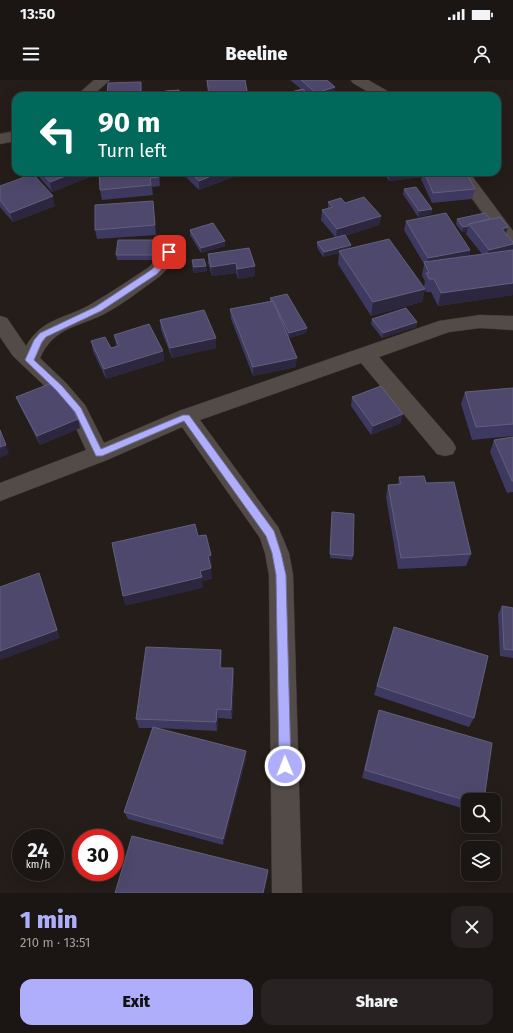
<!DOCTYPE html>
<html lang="en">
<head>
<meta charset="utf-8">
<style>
	body { margin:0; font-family:"Fira Sans",sans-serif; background:#282322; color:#f1f3f6; height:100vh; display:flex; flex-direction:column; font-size:15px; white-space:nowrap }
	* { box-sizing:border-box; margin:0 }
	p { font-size:13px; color:#a09fa0 }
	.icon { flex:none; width:22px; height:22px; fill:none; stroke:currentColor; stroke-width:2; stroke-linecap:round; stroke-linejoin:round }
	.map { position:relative; height:813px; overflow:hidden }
	.drawer { display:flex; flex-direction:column; background:#1b1614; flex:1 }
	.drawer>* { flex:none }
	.top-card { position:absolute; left:12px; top:12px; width:489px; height:84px; border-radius:12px; box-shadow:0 4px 16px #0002,0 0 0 1px #393534; background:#00695c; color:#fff; overflow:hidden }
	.tools { position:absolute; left:461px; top:713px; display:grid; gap:8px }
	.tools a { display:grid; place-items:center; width:40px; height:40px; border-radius:8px; background:#1b1614; box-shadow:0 4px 16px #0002,0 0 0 1px #393534; font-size:20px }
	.speed { position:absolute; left:12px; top:749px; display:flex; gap:8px; font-size:20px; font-weight:700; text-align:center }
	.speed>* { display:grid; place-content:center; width:52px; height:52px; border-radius:50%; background:#1b1614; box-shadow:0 4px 16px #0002,0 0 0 1px #393534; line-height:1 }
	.speed small { font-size:10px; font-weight:400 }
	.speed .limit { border:6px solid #d22; background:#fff; color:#111 }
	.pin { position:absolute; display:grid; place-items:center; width:34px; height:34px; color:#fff; margin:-17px; border-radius:8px; box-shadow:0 2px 6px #0006 }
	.me { position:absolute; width:44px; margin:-22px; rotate:359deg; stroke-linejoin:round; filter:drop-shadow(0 0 3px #0008) }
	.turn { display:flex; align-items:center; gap:14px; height:84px; padding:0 20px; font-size:18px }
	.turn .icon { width:52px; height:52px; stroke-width:2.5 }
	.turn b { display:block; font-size:28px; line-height:34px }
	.round { display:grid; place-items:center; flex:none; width:42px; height:42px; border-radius:12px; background:#282322 }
	.summary { display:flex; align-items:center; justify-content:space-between; height:68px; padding:0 20px }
	h1 { font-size:24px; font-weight:800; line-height:30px; color:#afaefa }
	.action { display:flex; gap:8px; margin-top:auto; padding:8px 20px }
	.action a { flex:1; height:46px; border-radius:12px; background:#afaefa; color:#111; font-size:16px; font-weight:800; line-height:46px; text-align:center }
	.action a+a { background:#282322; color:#f1f3f6 }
	.status { display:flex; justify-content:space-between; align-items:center; height:28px; padding:0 20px; background:#1b1614; direction:ltr }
	.status svg { height:11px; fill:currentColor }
	header { display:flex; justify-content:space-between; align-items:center; height:52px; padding:0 20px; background:#1b1614; font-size:18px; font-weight:800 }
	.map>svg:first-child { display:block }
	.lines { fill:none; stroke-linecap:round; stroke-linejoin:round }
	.minor-casing { stroke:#3e3836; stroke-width:1 }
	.minor { fill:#534b47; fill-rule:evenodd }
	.wall { fill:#3d3960 }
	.shaded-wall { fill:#2c273f }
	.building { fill:#4e496c; stroke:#635f7c }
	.route { fill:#afaefa; stroke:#7271a2 }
</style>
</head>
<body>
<div class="status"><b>13:50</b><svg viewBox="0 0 49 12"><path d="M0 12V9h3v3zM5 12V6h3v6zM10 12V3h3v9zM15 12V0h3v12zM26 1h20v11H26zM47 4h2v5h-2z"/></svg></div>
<header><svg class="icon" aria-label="menu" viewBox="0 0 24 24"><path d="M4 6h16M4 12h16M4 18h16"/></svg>Beeline<svg class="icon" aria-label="person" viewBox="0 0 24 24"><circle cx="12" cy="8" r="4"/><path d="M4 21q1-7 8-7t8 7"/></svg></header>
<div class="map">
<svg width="513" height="813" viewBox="0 0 513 813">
	<rect width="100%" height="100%" fill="#241d1a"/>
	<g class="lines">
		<g class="minor-casing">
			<g id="minor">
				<polygon points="94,0 110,0 92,16 76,16"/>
				<polygon points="351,0 368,0 391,13 393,16 375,16 353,3"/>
				<polygon points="16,51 16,61 0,64 0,54"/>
				<polygon points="453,92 469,92 513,151 513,169 507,167"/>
				<path d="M 169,166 L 175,168 L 178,172 L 167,189 L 160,196 C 142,209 123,224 104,234 C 76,248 54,247 40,278 L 66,303 L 85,325 L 104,363 L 179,331 L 439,241 L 480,235 L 513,236 L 513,250 L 480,248 L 449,252 L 379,277 L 453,362 L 456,368 L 453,374 L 445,376 L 437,374 L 361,283 L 200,340 L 278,447 L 289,473 L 293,495 L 302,813 L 272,813 L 269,495 L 265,473 L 260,458 L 182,347 L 107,380 L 0,421 L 0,403 L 86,370 L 70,335 L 52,313 L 13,276 L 0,257 L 0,236 L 7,238 L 26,266 C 43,237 67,239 93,223 C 112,212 129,200 148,188 L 155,181 L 163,168 Z"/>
			</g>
		</g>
		<use href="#minor" class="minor"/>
	</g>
	<g class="wall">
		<polygon points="290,0 327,0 335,7 334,16 291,16 291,12 301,9"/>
		<polygon points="39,92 41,92 95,95 52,112 40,98"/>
		<polygon points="159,92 160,106 152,107 153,115 102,120 100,110"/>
		<polygon points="182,92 236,92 236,96 199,110 182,93"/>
		<polygon points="384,92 466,92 475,109 472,119 432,123 421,99 422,97 389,101"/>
		<polygon points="0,106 55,126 13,142 0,127"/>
		<polygon points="404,109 432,129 431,134 418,137 403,114"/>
		<polygon points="153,121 156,155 97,159 95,150"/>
		<polygon points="328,122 345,123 381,136 379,145 345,156 351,165 351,168 424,208 424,206 425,202 422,195 424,184 404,150 406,141 470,170 469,176 482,174 466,154 467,151 462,152 456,144 457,139 490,139 506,154 513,170 513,215 438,226 431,212 426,212 425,209 422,222 371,236 338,184 339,173 323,177 317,167 317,162 336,158 321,140 322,130 328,128"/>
		<polygon points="190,150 225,166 201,173 190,155"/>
		<polygon points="154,165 152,180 117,180 116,175"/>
		<polygon points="249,168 255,196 238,199 236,193 212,196 208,183 208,174"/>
		<polygon points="192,180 206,186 207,191 194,193 192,185"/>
		<polygon points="270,218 307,248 306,253 289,258 287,254 296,287 253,296 231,239 230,229 270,221"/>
		<polygon points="372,239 417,242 416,247 382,258 371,244"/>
		<polygon points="160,240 216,268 172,278 161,250"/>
		<polygon points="114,255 163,271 164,281 106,299 93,271 91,261 111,268 116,266"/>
		<polygon points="513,308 513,356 472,360 461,324 465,312"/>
		<polygon points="16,317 78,339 80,348 40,365 20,326"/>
		<polygon points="352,317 401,343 371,355 351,326"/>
		<polygon points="513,357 513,412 507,413 490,372 494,360"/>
		<polygon points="399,397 426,403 471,474 466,486 398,489 386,417 388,405 398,404"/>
		<polygon points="332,432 353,476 352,480 330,478"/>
		<polygon points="502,526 513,528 513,578 500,576 498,534"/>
		<polygon points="394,547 474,638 469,647 374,615"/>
		<polygon points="221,570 222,580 221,588 233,588 234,598 232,639 218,638 217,651 157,648 246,671 246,679 223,765 128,739 124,732 153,648 139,648 136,639"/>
		<polygon points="379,630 468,720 468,730 362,698 376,639"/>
	</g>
	<g class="shaded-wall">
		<polygon points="141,2 142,11 142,16 141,16"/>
		<polygon points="335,7 334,16 316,16 316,13"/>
		<polygon points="76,92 95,92 95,95 52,112 50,102"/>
		<polygon points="221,92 236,92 236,96 199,110 199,101"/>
		<polygon points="390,92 422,92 422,97 389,101"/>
		<polygon points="53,116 55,126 13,142 10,133"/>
		<polygon points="432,129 431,134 418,137 419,131"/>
		<polygon points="381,136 379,145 336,159 337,149"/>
		<polygon points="468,146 467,151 462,152 463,147"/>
		<polygon points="508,147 505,157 502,149"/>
		<polygon points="153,160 154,165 152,180 152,175"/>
		<polygon points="225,161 225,166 201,173 201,168"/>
		<polygon points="513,164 513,169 512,173 486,180 489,170"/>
		<polygon points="351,165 351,170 339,171 339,173 323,177 324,172"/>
		<polygon points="470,170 468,180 426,186 428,178"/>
		<polygon points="236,183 236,193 212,196 211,187"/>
		<polygon points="206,186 207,191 194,193 194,187"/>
		<polygon points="255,186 255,196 238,199 237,189"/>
		<polygon points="513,203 513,215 438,226 441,213"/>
		<polygon points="425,209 422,222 371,236 373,222"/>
		<polygon points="417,242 416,247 382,258 383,253"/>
		<polygon points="307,248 306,253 289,258 289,253"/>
		<polygon points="216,258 216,268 172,278 170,268"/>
		<polygon points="163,271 164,281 106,299 104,289"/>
		<polygon points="297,278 296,287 253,296 253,287"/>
		<polygon points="403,334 401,343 371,355 373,346"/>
		<polygon points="78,339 80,348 40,365 37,356"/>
		<polygon points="6,365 9,374 0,378 0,367"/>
		<polygon points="211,475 212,486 209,487 208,476"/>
		<polygon points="211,488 212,499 202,501 203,508 125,526 123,516 200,491"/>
		<polygon points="39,493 42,501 60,558 1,580 0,578 0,571"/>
		<polygon points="221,570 222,580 221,598 220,588"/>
		<polygon points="233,588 234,598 232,639 231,630"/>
		<polygon points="217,629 218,638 217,651 216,642"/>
		<polygon points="246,671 246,679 223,765 223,759"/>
		<polygon points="268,790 268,796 264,813 263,813"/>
	</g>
	<g class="building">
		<polygon points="207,0 245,0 248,16 209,16"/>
		<polygon points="301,0 327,0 335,7 316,13"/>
		<polygon points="141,2 141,16 107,16 108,3"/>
		<polygon points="303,9 310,16 295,16 291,12"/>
		<polygon points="179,10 180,16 165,16 165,11"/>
		<polygon points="41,92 76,92 50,102"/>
		<polygon points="99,92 159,92 159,97 150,98 151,105 100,110"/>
		<polygon points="190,92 221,92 199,101"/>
		<polygon points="424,92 466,92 475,109 433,113"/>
		<polygon points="33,94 53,116 10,133 0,120 0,106"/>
		<polygon points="416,107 432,129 419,131 404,109"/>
		<polygon points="364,117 381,136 337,149 322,130 333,127 328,122 341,118 345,123"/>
		<polygon points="153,121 155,145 95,150 95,125"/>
		<polygon points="446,133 470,170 428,178 406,141"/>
		<polygon points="485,133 490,139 469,144 468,146 463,147 457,139"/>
		<polygon points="500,137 508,147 502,149 513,162 513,164 489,170 469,144"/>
		<polygon points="213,143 225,161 201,168 190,150"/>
		<polygon points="345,155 351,165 324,172 317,162"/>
		<polygon points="389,159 425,209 373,222 339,171"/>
		<polygon points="118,160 153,160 152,175 116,175"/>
		<polygon points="249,168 255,186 237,189 236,183 211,187 208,174"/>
		<polygon points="513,170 513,203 441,213 434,199 429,199 426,193 429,193 424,182"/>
		<polygon points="204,179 206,186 194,187 192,180"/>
		<polygon points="287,214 307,248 289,253 273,221 272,221 270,218"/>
		<polygon points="273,221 297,278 253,287 230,229"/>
		<polygon points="406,228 417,242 383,253 372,239"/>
		<polygon points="204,230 216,258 170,268 160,240"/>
		<polygon points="149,244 163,271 104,289 91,261 105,257 111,268 119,266 114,255"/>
		<polygon points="57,301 78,339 37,356 16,317"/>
		<polygon points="381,306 403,334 373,346 352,317"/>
		<polygon points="513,308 513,344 476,347 465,312"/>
		<polygon points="0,350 6,365 0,367"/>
		<polygon points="513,357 513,401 512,401 494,360"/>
		<polygon points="424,396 426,403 454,402 471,474 401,478 388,405 401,404 399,397"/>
		<polygon points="332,432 354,434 353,476 330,474"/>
		<polygon points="195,444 198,456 206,455 211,475 208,476 211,488 200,491 202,497 123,516 112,463"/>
		<polygon points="39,493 57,550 0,571 0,507"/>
		<polygon points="502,526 513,528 513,570 504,569"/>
		<polygon points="394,547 488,576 474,638 377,606"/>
		<polygon points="146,567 221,570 220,588 233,588 231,630 217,629 216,642 136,639"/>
		<polygon points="379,630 492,663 484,720 468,720 468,721 365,690"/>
		<polygon points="153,647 246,671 223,759 124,732"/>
		<polygon points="132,756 268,790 263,813 115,813"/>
	</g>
	<polygon class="route" points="169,169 173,172 164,186 157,194 101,231 46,257 42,262 34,280 62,306 81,328 101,369 183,335 189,335 274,451 281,473 286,495 291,686 289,690 285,692 281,690 279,686 276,495 272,473 266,456 184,341 102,376 96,376 75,332 56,310 25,280 34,260 40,253 95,227 151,190 159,183 167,170"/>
</svg>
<div class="tools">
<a><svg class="icon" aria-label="search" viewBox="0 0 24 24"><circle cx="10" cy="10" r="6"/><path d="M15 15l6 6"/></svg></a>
<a><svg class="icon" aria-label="layers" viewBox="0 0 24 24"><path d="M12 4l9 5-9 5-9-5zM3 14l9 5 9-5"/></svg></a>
</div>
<div class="speed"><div>24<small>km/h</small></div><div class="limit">30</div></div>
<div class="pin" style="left:169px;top:172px;background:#d93025"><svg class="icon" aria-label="arrive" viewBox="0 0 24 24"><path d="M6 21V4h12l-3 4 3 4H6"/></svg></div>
<svg class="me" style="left:285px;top:686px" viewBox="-20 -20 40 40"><circle r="17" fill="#afaefa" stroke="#fff" stroke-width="3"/><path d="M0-11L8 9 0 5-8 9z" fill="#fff"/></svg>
<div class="top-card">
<div class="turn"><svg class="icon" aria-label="left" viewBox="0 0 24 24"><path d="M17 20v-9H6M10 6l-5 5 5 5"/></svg><div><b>90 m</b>Turn left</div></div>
</div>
</div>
<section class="drawer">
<div class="summary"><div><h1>1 min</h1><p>210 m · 13:51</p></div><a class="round"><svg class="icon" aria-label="close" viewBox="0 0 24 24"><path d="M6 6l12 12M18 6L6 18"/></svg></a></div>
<div class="action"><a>Exit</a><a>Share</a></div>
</section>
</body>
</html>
